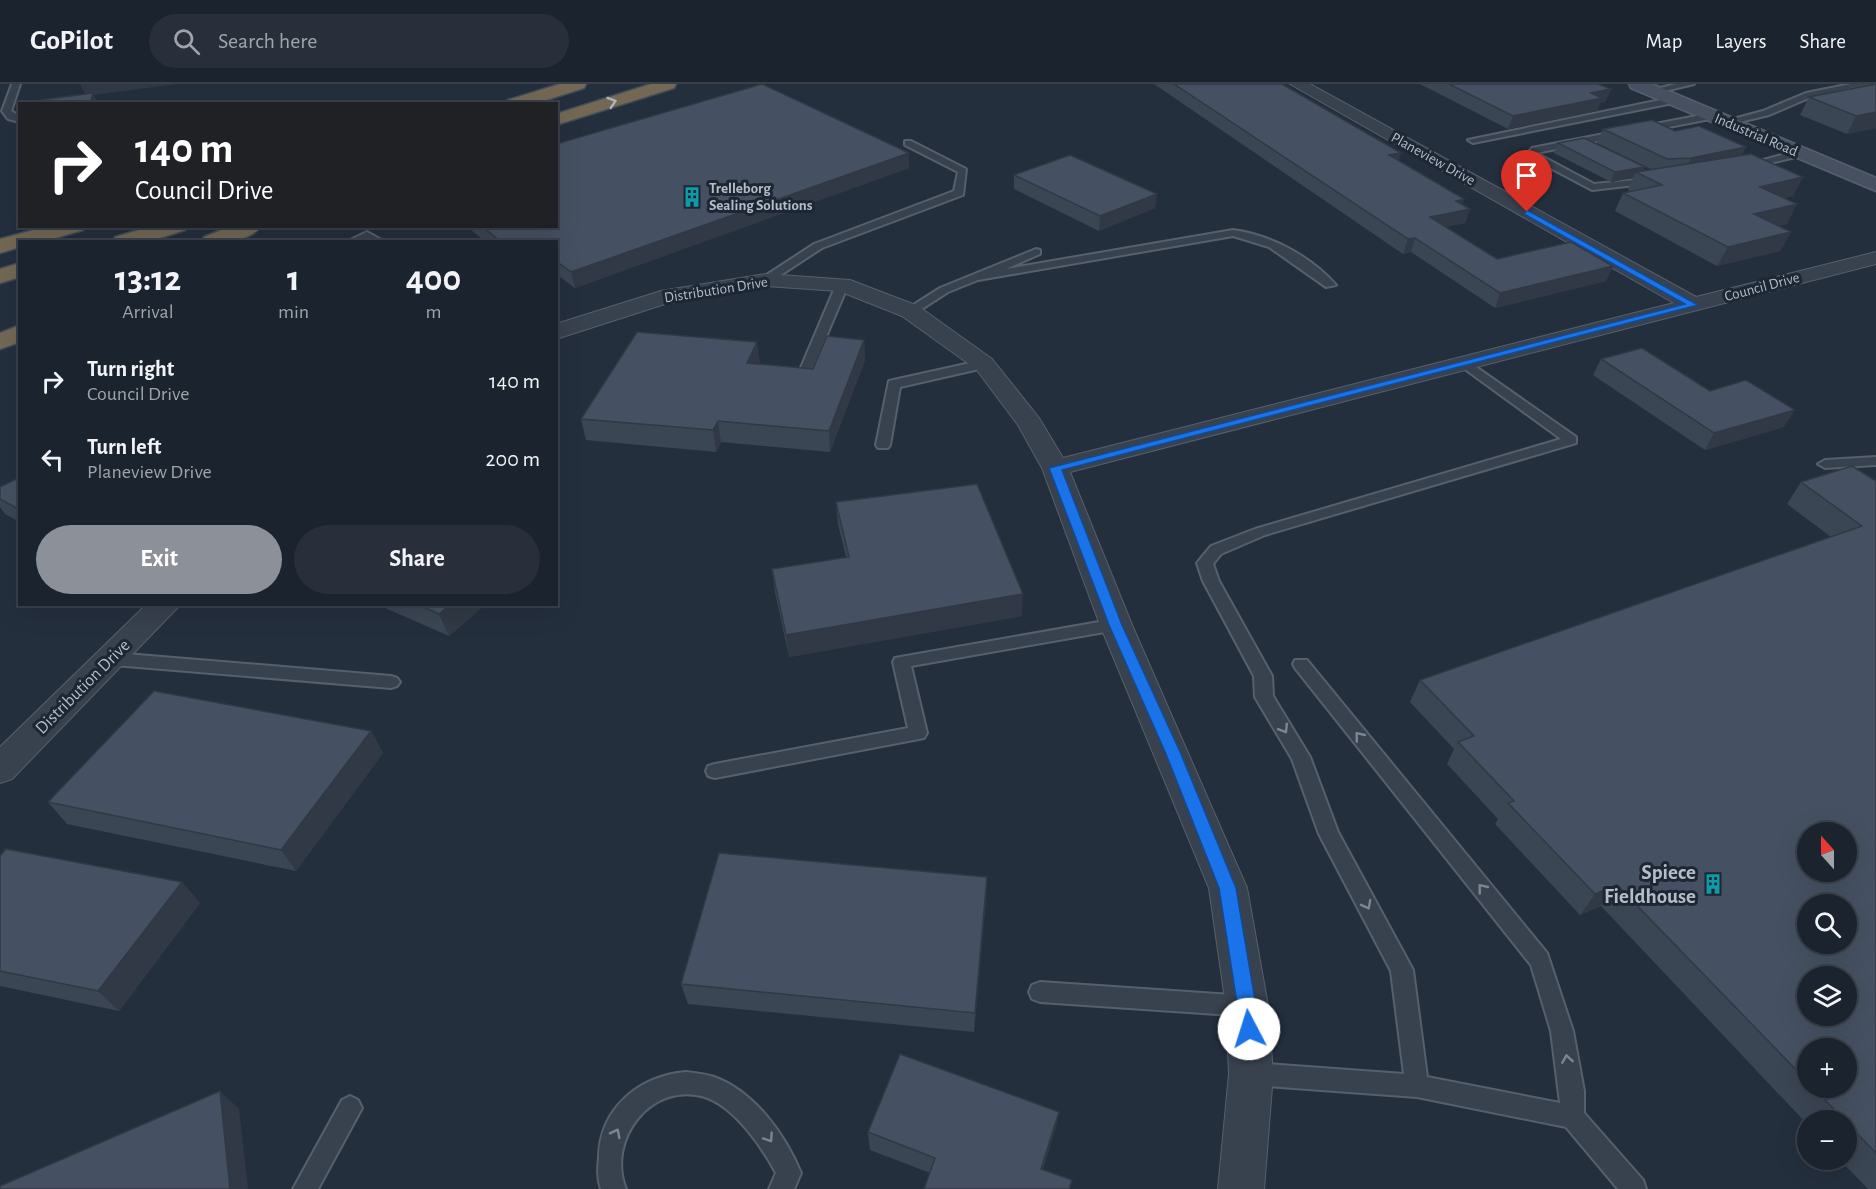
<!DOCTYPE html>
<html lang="en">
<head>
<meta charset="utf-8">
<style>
	body { margin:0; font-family:"Alegreya Sans",sans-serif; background:#282f3a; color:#f1f3f6; height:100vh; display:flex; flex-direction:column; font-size:22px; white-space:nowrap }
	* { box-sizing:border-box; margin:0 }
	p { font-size:20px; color:#a0a4aa }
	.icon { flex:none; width:33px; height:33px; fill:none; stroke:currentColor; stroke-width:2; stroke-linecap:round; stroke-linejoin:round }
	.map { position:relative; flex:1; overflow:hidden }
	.sheet { position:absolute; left:18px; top:156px; width:540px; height:366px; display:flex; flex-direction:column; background:#1b232e; border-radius:0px; box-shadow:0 6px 24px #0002,0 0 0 2px #39404a }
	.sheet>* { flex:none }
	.hud { position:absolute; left:18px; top:18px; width:540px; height:126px; border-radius:0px; box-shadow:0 6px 24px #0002,0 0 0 2px #39404a; background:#202124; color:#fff; overflow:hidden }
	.needle { width:39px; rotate:339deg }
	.controls { position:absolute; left:1797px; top:738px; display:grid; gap:12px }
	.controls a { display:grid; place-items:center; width:60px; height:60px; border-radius:50%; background:#1b232e; box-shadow:0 6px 24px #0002,0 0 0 2px #39404a; font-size:30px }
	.pin { position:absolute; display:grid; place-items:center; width:51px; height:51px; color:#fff; margin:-62px -26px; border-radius:50% 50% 50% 0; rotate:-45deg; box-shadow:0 0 6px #0007 }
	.pin .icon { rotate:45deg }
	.me { position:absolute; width:66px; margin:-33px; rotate:355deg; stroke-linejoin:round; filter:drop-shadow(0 0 4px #0008) }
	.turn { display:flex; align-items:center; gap:21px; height:126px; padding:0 18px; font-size:27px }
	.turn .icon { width:78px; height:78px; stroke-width:2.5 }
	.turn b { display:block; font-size:42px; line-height:51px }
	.eta { display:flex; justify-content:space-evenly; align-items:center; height:102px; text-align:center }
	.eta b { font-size:36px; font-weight:600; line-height:42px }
	.primary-button { display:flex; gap:12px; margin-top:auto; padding:12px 18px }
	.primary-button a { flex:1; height:69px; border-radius:36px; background:#8c9099; color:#fff; font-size:24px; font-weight:600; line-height:69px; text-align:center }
	.primary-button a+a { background:#282f3a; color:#f1f3f6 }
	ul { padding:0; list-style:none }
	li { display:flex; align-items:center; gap:18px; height:78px; padding:0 18px }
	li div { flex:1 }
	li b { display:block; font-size:22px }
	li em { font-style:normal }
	header { display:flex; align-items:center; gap:36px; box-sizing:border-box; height:84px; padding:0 30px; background:#1b232e; border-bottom:2px solid #39404a }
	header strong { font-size:28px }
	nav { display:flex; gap:33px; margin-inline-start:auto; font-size:21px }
	.search { width:420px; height:54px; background:#282f3a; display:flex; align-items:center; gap:15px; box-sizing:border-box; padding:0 21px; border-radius:33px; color:#a0a4aa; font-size:22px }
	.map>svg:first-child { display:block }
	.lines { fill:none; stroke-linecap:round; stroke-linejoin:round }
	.lane-casing { stroke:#565f6c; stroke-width:4 }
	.street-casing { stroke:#565f6c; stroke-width:2 }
	.secondary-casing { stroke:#565f6c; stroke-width:3 }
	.highway-casing { stroke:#434c59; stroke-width:3 }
	.lane { fill:#38414e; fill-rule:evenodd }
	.street { fill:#38414e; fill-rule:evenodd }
	.secondary { fill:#465061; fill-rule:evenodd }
	.highway { fill:#746855; fill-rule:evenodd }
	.wall { fill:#3b4654; fill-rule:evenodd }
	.shaded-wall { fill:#303945 }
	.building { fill:#455162; stroke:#303945; stroke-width:1.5; fill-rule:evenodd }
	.oneway { stroke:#aeb4bd }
	.oneway2 { stroke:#7c8592 }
	.route { fill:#1a73e8; stroke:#114b97; stroke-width:1.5 }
	.labels { text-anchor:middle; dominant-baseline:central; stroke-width:6; stroke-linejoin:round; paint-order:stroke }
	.far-street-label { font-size:15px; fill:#b4bcc9; stroke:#1d2633 }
	.far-poi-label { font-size:15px; font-weight:bold; fill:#b4bcc9; stroke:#1d2633; text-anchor:start }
	.street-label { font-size:18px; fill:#b4bcc9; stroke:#1d2633 }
	.near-poi-label { font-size:21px; font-weight:bold; fill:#b4bcc9; stroke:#1d2633; text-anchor:end }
</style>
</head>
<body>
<header>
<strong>GoPilot</strong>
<div class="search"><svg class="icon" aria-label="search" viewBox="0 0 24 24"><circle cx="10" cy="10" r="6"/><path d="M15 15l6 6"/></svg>Search here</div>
<nav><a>Map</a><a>Layers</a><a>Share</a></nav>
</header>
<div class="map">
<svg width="1876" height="1105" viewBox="0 0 1876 1105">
	<rect width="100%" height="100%" fill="#242f3e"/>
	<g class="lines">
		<g class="lane-casing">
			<g id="lane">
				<polygon points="12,0 20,0 11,27 20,32 20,38 8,35 2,27"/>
				<polygon points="1676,0 1694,0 1652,10 1648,7"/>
				<polygon points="1851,0 1868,0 1811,13 1769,31 1727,41 1722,38 1763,27 1806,9"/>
				<polygon points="1675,13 1679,16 1678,18 1473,59 1468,56"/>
				<polygon points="1712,29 1715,30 1715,34 1536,69 1594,100 1655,94 1657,96 1652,99 1592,106 1526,71 1532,64"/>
				<polygon points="905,57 911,57 966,85 963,111 822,164 770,198 762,198 762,194 814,160 954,107 958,88 905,61"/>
				<polygon points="1801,66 1804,67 1804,71 1745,85 1740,82"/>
				<path d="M 1233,146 C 1271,151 1310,172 1336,201 L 1326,203 L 1269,163 L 1233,152 L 978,196 L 948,208 L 914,230 L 904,227 L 940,204 L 1036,165 L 1040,166 L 1040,170 L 1006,185 Z"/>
				<polygon points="367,148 385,158 367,155 346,158"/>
				<polygon points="842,198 848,201 806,300 800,304 795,303 794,300 836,201"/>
				<polygon points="984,276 988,277 988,283 900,303 890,361 888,364 878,364 876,361 889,297"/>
				<polygon points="1466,276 1576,353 1576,359 1265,451 1221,470 1213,480 1219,497 1272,592 1273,612 1310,673 1338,748 1413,886 1427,993 1560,1019 1551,947 1531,881 1295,584 1293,580 1295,576 1307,576 1547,869 1573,947 1584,1007 1584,1029 1643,1096 1646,1105 1618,1105 1566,1043 1417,1013 1252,1001 1244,998 1241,990 1244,982 1252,979 1404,990 1391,887 1319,750 1292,675 1255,613 1254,592 1203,497 1197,479 1211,462 1255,445 1561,355 1462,283 1462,277"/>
				<polygon points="1876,373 1876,381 1825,384 1818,380 1825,376"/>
				<polygon points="1116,535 1122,537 1124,541 1122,545 911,582 927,649 924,654 715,694 708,692 706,687 708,682 715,680 908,644 893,578 895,574"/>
				<polygon points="114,569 391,592 397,594 400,598 397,602 391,604 114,581 106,575"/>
				<polygon points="1040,898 1247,912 1255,915 1258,922 1255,929 1247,932 1040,918 1032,915 1029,908 1032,901"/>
				<path d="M 686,988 C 695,989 705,990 714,993 C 755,1008 785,1051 801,1089 L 794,1105 L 769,1105 L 776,1089 C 762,1063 735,1023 705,1013 C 651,997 606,1056 626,1105 L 601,1105 C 597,1094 598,1084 599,1073 C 600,1024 639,992 686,988 Z"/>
				<polygon points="350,1012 358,1016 362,1024 318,1105 293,1105 342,1016"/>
			</g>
		</g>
		<g class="street-casing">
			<g id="street">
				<polygon points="1290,0 1310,0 1696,213 1876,168 1876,180 1070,388 1132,541 1247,804 1268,922 1273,990 1264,1105 1218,1105 1229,990 1226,922 1209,804 1100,541 1042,384 1018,341 976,285 902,232 839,207 766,202 665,220 556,255 556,240 661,207 766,190 850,196 918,222 992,275 1039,334 1063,374 1674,219"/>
				<polygon points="147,520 181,520 12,695 0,699 0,663"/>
			</g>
		</g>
		<g class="secondary-casing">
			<polygon id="secondary" points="1629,0 1652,0 1876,94 1876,107 1631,4"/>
		</g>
		<g class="highway-casing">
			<g id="highway">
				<polygon points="560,0 586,0 584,4 534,20 506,20 508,16"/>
				<polygon points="651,0 676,0 674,4 556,41 556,30"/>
				<polygon points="49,142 86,142 83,146 42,158 20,158 20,163 0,169 0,155"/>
				<polygon points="153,142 188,142 185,146 148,158 113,158 115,153"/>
				<path d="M 231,142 L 261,142 C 249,159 220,158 202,158 L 204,153 Z"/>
				<polygon points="20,179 20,193 0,199 0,185"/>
				<polygon points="20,241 20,258 0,265 0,249"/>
			</g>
		</g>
		<use href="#lane" class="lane"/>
		<use href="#street" class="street"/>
		<use href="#secondary" class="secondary"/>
		<use href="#highway" class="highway"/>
	</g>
	<g class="wall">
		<polygon points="1154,0 1282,0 1470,125 1465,139 1445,143 1497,175 1613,182 1606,197 1495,224 1411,168 1403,170"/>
		<polygon points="1420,0 1598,0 1611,5 1605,18 1600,19 1597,27 1508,45"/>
		<polygon points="1857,0 1876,0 1876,44 1847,50 1800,31 1809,13 1854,4"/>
		<polygon points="1603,45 1675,47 1803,93 1793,112 1784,114 1787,140 1778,141 1791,148 1780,167 1717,182 1615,127 1623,109 1630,107 1628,106 1633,94 1611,98 1554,69 1558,59 1645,83 1643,87 1651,85 1597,59"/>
		<polygon points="909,69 909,84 575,204 556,190 556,158 486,158 466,142 556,142"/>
		<polygon points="1014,91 1155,124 1099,147 1014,105"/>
		<polygon points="864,256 865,276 830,368 721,358 716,368 586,356 581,335 760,279 759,280 813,285"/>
		<polygon points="1601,275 1710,307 1784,343 1705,366 1593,291"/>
		<polygon points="20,393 20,438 5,430 0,423 0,403"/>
		<path d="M 1876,397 L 1876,1105 L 1868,1105 L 1840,1076 L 1846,1076 L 1846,1036 L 1808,1036 L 1808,1041 L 1601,822 L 1580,831 L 1495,740 L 1498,735 L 1447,680 L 1454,665 L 1410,618 L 1420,596 L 1831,453 L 1787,420 L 1801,398 ZM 1808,964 L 1846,1004 L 1808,1004 Z"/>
		<polygon points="836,418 1022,532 789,573 775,508 772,485 846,473 838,440"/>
		<polygon points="376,520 486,520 449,552"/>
		<polygon points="371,647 383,669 296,787 67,740 48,718"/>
		<polygon points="0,772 182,798 200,819 119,927 0,902"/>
		<polygon points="986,814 974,948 688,920 681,900"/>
		<polygon points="1059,1028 1055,1046 1043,1085 1072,1096 1070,1105 924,1105 930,1089 870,1066 868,1048"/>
	</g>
	<g class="shaded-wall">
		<polygon points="80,0 177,0 94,11 98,20 90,20"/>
		<polygon points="1611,5 1605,18 1600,19 1597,27 1508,45 1513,32 1591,9"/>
		<polygon points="1876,28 1876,44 1847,50 1856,32"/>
		<polygon points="1746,63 1739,77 1685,89 1691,74"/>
		<polygon points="909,69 909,84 575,204 571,188"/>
		<polygon points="1401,69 1397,82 1389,71"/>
		<polygon points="1645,83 1642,91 1636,88 1633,94 1611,98 1615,88"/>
		<polygon points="1803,93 1793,112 1750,122 1760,103"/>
		<polygon points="1157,110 1155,124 1099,147 1100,132"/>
		<polygon points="1464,115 1460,127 1470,125 1465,139 1425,147 1430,133 1456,117"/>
		<polygon points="1797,120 1787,140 1744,149 1754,130"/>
		<polygon points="1791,148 1780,167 1717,182 1728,163"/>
		<polygon points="1415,154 1411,168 1403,170 1408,155"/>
		<polygon points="1613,182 1606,197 1495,224 1500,209"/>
		<polygon points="864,256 865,276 830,368 829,347"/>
		<polygon points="757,258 760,279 749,300 747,279"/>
		<polygon points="1795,326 1784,343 1705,366 1714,349"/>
		<polygon points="718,337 721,358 716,368 713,346"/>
		<polygon points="1023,510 1022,532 789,573 786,551"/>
		<polygon points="451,520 486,520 449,552 439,530"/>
		<polygon points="371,647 383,669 296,787 281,766"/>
		<polygon points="987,793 986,814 974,948 975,929"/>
		<polygon points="182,798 200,819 119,927 98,907"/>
		<polygon points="1617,801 1601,822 1580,831 1595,810"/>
		<polygon points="220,1007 239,1025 248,1105 230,1105"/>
		<polygon points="1059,1028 1055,1046 1038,1102 1041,1085"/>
	</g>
	<g class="building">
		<polygon points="762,0 909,69 571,188 556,177 556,158 501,158 482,142 556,142 556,60"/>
		<polygon points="1174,0 1282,0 1401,69 1389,71 1464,115 1456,117 1470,125 1430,133 1497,175 1571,158 1613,182 1500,209 1415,154 1408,155"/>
		<polygon points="1449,0 1598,0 1611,5 1591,9 1602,14 1513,32"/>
		<polygon points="1876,0 1876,28 1856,32 1809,13"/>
		<polygon points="93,9 90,20 39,20 40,16"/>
		<polygon points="1652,36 1675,47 1699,42 1746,63 1691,74 1667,75 1603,45"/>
		<polygon points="1584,54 1645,83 1615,88 1558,59"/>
		<polygon points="1751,70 1803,93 1760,103 1797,120 1754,130 1791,148 1728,163 1623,109 1662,101 1636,88"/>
		<polygon points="1070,71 1157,110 1100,132 1014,91"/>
		<polygon points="637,248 757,258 747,279 813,285 827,252 864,256 829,347 718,337 713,346 581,335"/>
		<polygon points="1642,264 1710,307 1746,296 1795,326 1714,349 1601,275"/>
		<path d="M 1852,382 L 1876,397 L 1876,1069 L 1846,1038 L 1846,1036 L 1845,1036 L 1813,1004 L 1846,1004 L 1846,964 L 1808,964 L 1808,998 L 1617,801 L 1595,810 L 1508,719 L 1514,717 L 1458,658 L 1474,652 L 1420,596 L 1862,442 L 1801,398 ZM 1808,748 L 1846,748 L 1846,788 L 1808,788 ZM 1808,820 L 1846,820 L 1846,860 L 1808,860 ZM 1808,892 L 1846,892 L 1846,932 L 1808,932 Z"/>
		<polygon points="20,393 20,426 0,415 0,403"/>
		<polygon points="977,400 1023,510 786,551 772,485 849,473 836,418"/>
		<polygon points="417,520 451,520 439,530"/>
		<polygon points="154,607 371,647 281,766 48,718"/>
		<polygon points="6,765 182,798 98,907 0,887 0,772"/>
		<polygon points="719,769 987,793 975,929 681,900"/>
		<polygon points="900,970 1059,1028 1041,1085 1072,1096 1069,1105 924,1105 935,1074 868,1048"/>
		<polygon points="220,1007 230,1105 0,1105 0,1102"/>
	</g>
	<defs><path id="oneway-chevron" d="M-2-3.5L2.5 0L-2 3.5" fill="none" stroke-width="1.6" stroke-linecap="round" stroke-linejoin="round" transform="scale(1.5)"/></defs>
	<use class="oneway" href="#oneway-chevron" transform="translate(612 18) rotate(-18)"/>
	<g class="oneway2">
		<use href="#oneway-chevron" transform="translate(1284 645) rotate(58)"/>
		<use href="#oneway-chevron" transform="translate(1359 652) rotate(-129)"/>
		<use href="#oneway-chevron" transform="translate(1482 804) rotate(-129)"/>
		<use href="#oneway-chevron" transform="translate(1367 821) rotate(62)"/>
		<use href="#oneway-chevron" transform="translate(1567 975) rotate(-99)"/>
		<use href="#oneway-chevron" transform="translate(616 1049) rotate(-63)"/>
		<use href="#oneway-chevron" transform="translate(769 1054) rotate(56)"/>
	</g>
	<polygon class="route" points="1527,126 1698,221 1062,386 1122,541 1181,670 1236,804 1256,922 1258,945 1255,951 1249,953 1242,951 1219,804 1166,670 1109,541 1049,384 1685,220 1524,130"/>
	<defs>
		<g id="building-bare" transform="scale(1.62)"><path d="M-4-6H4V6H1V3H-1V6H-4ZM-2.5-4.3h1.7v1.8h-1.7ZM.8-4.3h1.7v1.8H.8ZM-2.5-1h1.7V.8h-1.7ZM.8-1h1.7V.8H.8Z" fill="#0f9aa8" stroke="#1d2633" stroke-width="2.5" paint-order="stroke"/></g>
	</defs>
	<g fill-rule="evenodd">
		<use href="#building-bare" x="692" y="113"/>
		<use href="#building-bare" x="1713" y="800"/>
	</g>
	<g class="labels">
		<g class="far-street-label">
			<text transform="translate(1756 51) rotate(23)">Industrial Road</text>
			<text transform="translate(1433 75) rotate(29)">Planeview Drive</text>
			<text transform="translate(1762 203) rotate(-15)">Council Drive</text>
			<text transform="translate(716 206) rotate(-9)">Distribution Drive</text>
		</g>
		<g class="far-poi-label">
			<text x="709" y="104">Trelleborg<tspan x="709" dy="17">Sealing Solutions</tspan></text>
		</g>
		<g class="street-label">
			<text transform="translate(83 603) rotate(-45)">Distribution Drive</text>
		</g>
		<g class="near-poi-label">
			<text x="1696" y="788">Spiece<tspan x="1696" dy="24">Fieldhouse</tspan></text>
		</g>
	</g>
</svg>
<div class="controls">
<a><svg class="needle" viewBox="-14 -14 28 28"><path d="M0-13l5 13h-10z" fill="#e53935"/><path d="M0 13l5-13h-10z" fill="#a0a4aa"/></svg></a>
<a><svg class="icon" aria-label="search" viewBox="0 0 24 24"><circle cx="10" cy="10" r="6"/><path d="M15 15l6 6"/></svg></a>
<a><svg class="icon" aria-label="layers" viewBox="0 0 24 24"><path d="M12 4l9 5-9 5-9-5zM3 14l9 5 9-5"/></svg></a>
<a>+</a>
<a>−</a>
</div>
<div class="pin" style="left:1527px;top:128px;background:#d93025"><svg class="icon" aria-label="arrive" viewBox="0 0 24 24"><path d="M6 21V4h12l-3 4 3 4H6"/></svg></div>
<svg class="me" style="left:1249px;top:945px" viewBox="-20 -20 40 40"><circle r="19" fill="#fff"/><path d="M0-13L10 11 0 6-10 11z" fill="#1a73e8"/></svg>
<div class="hud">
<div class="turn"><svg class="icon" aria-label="right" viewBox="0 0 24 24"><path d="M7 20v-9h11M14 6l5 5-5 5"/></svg><div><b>140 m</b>Council Drive</div></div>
</div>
<section class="sheet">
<div class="eta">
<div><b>13:12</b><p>Arrival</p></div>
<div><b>1</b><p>min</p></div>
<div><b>400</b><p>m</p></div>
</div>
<ul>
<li><svg class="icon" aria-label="right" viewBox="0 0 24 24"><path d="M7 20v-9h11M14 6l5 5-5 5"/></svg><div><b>Turn right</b><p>Council Drive</p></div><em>140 m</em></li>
<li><svg class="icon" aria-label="left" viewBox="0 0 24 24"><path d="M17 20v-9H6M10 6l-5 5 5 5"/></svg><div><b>Turn left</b><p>Planeview Drive</p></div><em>200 m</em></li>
</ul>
<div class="primary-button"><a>Exit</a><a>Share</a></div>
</section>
</div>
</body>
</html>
